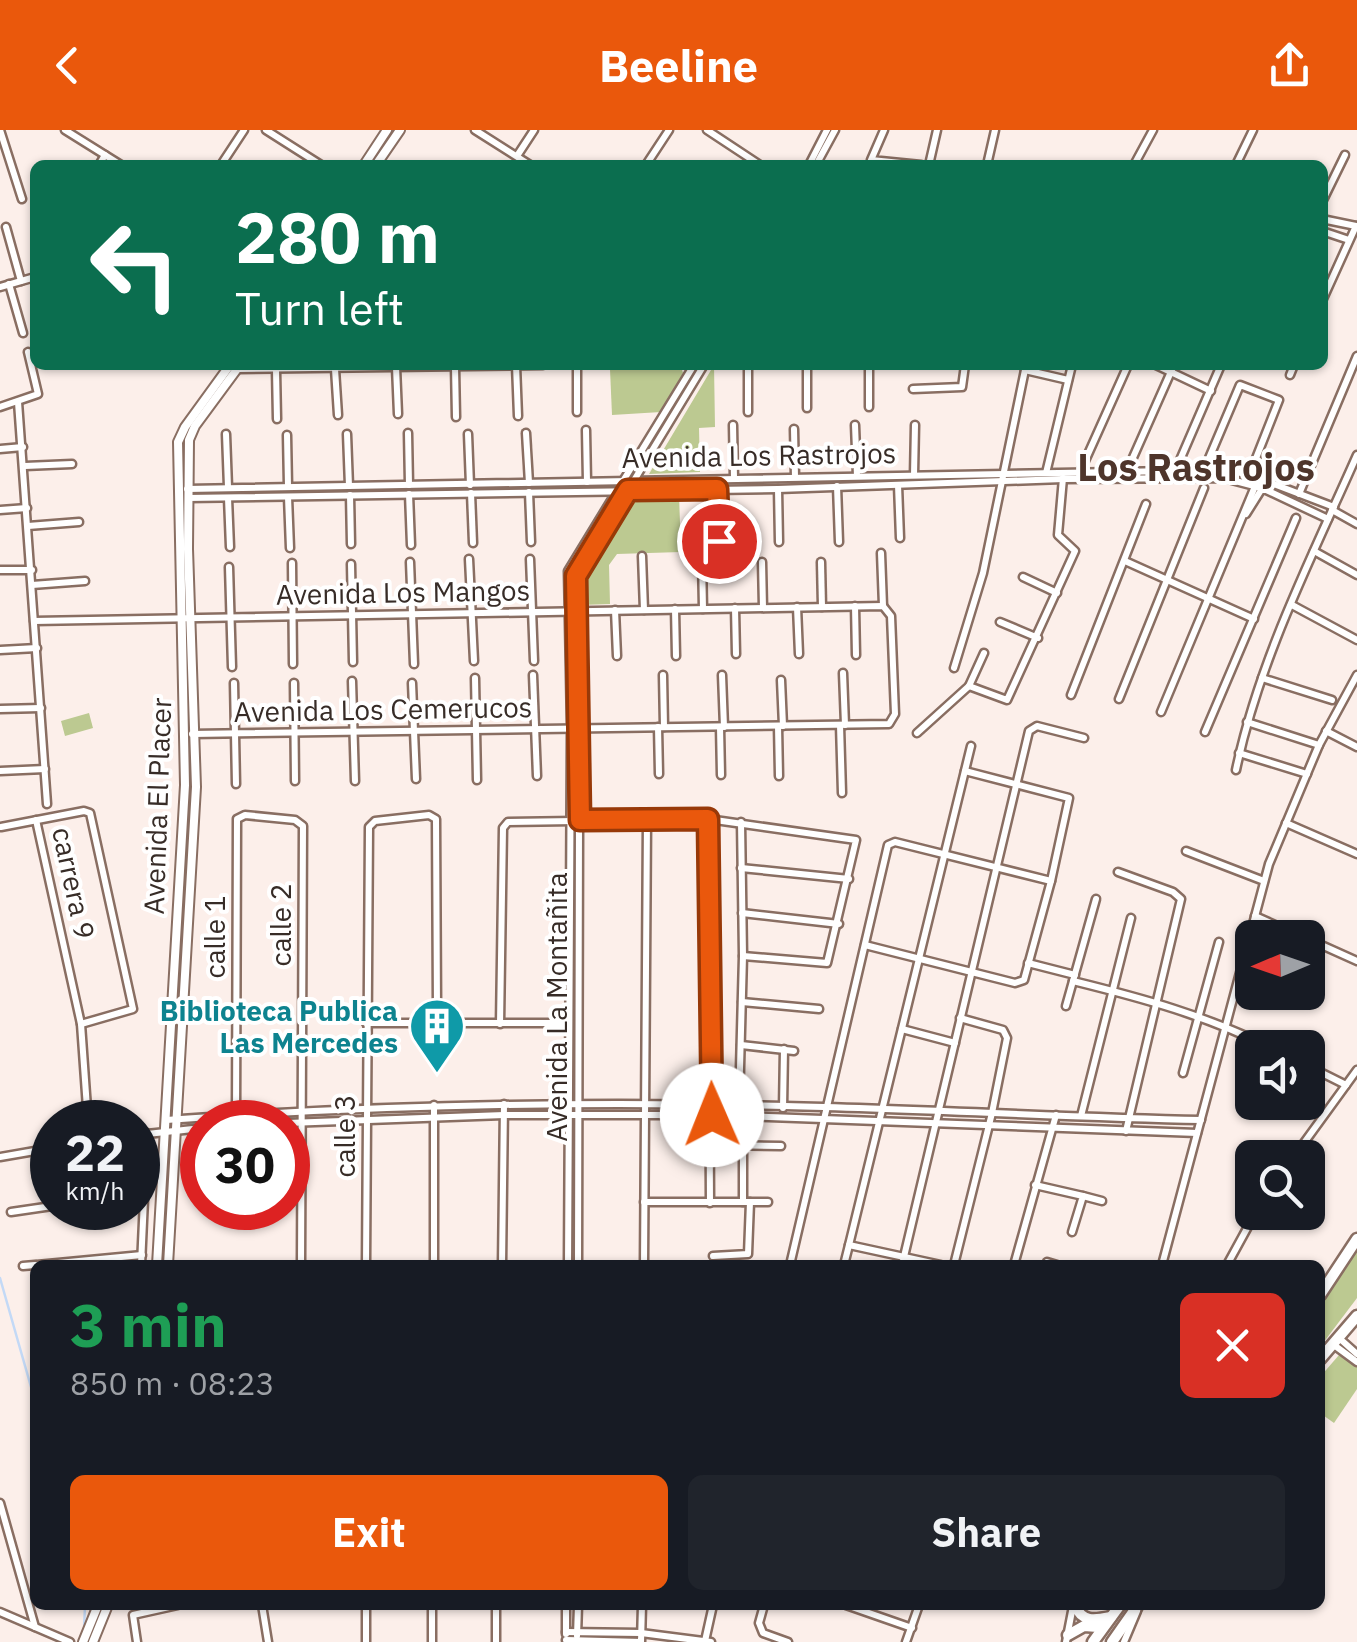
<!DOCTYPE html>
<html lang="en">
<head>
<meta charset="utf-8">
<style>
	body { margin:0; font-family:"IBM Plex Sans",sans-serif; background:#20242c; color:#f1f3f6; height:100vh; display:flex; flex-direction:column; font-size:38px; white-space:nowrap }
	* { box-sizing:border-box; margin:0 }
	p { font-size:32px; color:#9ea1a6 }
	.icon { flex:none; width:55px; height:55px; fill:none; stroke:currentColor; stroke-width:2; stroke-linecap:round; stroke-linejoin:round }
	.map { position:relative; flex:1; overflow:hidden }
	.drawer { position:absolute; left:30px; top:1130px; width:1295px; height:350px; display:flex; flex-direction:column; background:#171b24; border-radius:15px; box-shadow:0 2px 8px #0004 }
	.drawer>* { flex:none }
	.hud { position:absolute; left:30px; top:30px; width:1298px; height:210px; border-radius:15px; box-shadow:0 2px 8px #0004; background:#0b6e4f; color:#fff; overflow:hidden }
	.needle { width:65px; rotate:268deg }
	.buttons { position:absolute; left:1235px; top:790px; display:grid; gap:20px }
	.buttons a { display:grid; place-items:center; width:90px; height:90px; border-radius:15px; background:#171b24; box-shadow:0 2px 8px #0004; font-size:50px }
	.speed { position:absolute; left:30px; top:970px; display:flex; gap:20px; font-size:50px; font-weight:700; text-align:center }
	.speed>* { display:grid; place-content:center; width:130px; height:130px; border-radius:50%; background:#171b24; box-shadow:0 2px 8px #0004; line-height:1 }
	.speed small { font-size:25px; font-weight:400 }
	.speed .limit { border:15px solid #d22; background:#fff; color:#111 }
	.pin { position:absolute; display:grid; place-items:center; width:85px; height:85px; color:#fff; margin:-42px; border:5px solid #fff; border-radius:50%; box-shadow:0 2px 10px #0007 }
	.me { position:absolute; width:110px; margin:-55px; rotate:359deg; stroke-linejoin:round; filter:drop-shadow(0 0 8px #0008) }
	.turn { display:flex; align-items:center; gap:35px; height:210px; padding:0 40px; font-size:45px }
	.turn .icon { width:130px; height:130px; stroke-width:2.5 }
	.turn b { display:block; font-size:70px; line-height:85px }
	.round { display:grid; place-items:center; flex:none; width:105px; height:105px; border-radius:15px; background:#20242c }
	.summary { display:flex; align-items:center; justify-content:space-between; height:170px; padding:0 40px }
	h1 { font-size:60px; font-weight:700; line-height:75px; color:#1e9e55 }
	.action { display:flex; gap:20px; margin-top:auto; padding:20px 40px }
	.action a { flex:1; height:115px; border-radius:15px; background:#ea580c; color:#fff; font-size:40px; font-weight:700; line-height:115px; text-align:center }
	.action a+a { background:#20242c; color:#f1f3f6 }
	header { display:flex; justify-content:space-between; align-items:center; height:130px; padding:0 40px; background:#ea580c; color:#fff; font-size:45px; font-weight:700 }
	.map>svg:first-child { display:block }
	.green { fill:#bcc991 }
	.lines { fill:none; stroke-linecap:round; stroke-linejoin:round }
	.stream { stroke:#c3d9f6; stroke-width:2.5 }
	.minor-casing { stroke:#896e62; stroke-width:11 }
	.tertiary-casing { stroke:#896e62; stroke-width:12 }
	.trunk-casing { stroke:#896e62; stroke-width:15 }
	.minor { stroke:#fff; stroke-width:6 }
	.tertiary { stroke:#fff; stroke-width:8 }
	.trunk { stroke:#fff; stroke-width:10 }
	.route-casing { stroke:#983908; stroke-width:25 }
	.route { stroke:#ea580c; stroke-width:18 }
	.labels { text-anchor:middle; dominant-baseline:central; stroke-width:8; stroke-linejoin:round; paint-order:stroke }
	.street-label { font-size:28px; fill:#372c27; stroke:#fff }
	.culture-label { font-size:28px; font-weight:bold; fill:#0d838f; stroke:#fff; text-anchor:end }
	.district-label { font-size:38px; font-weight:bold; fill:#4e352b; stroke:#fff }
</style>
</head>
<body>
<header><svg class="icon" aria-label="back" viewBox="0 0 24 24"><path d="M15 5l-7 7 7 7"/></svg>Beeline<svg class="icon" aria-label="share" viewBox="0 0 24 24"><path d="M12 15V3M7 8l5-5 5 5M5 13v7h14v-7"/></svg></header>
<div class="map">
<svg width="1357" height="1512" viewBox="0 0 1357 1512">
	<rect width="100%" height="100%" fill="#fcefea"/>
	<g class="green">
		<polygon points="714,235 715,297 699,298 700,342 649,344"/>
		<polygon points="681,237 683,243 661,282 612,285 610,239"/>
		<polygon points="679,365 681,422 617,424 609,435 610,474 581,475 581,449 636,367"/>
		<polygon points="89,583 93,598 65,606 61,591"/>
		<polygon points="1357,1121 1357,1168 1320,1217 1320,1176"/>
		<polygon points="1339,1225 1357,1236 1357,1259 1334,1293 1320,1283 1320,1247"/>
	</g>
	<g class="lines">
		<g class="stream">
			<polyline points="0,1148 35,1271"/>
			<polyline points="84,1500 85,1475"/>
		</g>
		<g class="minor-casing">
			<g id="minor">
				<polyline points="0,0 22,69"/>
				<polyline points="65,0 121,35"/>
				<polyline points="266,0 321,35"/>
				<polyline points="475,0 530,35"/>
				<polyline points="707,0 760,35"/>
				<polyline points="884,0 871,30 921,35"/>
				<polyline points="517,26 534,0"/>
				<polyline points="99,35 105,25"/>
				<polyline points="221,35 244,0"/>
				<polyline points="646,35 669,0"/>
				<polyline points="809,35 827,0"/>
				<polyline points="816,35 835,0"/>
				<polyline points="929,35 937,0"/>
				<polyline points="987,35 995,0"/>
				<polyline points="1134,35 1153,0"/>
				<polyline points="1236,35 1253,0"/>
				<polyline points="1322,72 1345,25"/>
				<polyline points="1322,89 1356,96"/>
				<polyline points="6,97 21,151"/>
				<polyline points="1322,101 1349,110"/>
				<polyline points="9,154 23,203"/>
				<polyline points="0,157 35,147"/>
				<polyline points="1322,171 1356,96"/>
				<polyline points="516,235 518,286"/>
				<polyline points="577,235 577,282"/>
				<polyline points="748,235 748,282"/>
				<polyline points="807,235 807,278"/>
				<polyline points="869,235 869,277"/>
				<polyline points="1156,235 1211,261"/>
				<polyline points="396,237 398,284"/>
				<polyline points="455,237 456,287"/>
				<polyline points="238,239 543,235"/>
				<polyline points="335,239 338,285"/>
				<polyline points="276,240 277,289"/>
				<polyline points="1025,240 1068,250"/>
				<polyline points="1290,245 1294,235"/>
				<polyline points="913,259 962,257 965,235"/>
				<polyline points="18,272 47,674"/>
				<polyline points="0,277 38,264 28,222"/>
				<polyline points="733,295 734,348"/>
				<polyline points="855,295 857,346"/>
				<polyline points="794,299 795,347"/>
				<polyline points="586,300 587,352"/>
				<polyline points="408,303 409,355"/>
				<polyline points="526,303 529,353"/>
				<polyline points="226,304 228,357"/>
				<polyline points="347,304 349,356"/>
				<polyline points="468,304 470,355"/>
				<polyline points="287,305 288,356"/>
				<polyline points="0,319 23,317"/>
				<polyline points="1180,330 1221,235"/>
				<polyline points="1131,332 1174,235"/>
				<polyline points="25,336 72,334"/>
				<polyline points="1204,340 1240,255 1279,270 1249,346"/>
				<polyline points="1080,342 1128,235"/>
				<polyline points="1046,343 1072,235"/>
				<polyline points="914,345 915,295"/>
				<polyline points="898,355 900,408"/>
				<polyline points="837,356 839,412"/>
				<polyline points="187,359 1228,340 1250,345 1334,377"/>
				<polyline points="717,359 719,411"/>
				<polyline points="778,359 779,412"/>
				<polyline points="529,362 531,412"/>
				<polyline points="471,363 473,413"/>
				<polyline points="409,364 411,415"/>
				<polyline points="1299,364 1357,226"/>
				<polyline points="350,365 351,414"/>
				<polyline points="288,367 290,418"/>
				<polyline points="188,368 778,359 1063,349 1224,348 1262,358 1328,389"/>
				<polyline points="228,368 230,417"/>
				<polyline points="0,380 27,378"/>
				<polyline points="1332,380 1357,394"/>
				<polyline points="1246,384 1263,357"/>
				<polyline points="28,396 79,392"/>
				<polyline points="1314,421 1357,445"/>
				<polyline points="881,423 883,476"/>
				<polyline points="642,426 644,480"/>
				<polyline points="469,429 474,531"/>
				<polyline points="530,429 534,531"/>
				<polyline points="702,429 703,479"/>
				<polyline points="1125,431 1254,489"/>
				<polyline points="410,432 414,534"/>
				<polyline points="762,432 763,478"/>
				<polyline points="821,432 822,477"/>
				<polyline points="292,433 293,534"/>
				<polyline points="351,434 353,532"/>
				<polyline points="229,437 232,537"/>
				<polyline points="0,440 32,440"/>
				<polyline points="1023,447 1057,463"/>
				<polyline points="32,455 85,451"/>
				<polyline points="1292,475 1357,510"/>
				<polyline points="855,476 856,525"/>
				<polyline points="797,477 799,524"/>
				<polyline points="735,478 736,524"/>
				<polyline points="675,479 676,526"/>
				<polyline points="615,480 617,526"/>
				<polyline points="34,491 883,476 891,486 895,584 889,594 192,604"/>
				<polyline points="1000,492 1038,508"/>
				<polyline points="0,520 37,518"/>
				<polyline points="984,523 969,556 1007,570 1075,421 1058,405 1063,348"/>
				<polyline points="954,538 983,443 1026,235"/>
				<polyline points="843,543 845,595"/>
				<polyline points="533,545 537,646"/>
				<polyline points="663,545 664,597"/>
				<polyline points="722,545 724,597"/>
				<polyline points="475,548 477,650"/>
				<polyline points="1262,548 1332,570"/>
				<polyline points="781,550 783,596"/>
				<polyline points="352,551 355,651"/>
				<polyline points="234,553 236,654"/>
				<polyline points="294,553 295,651"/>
				<polyline points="412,553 416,649"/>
				<polyline points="1071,565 1146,374"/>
				<polyline points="1119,569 1204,358"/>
				<polyline points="0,579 41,578"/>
				<polyline points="1161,582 1256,354"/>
				<polyline points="1247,592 1319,615"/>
				<polyline points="840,595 842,663"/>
				<polyline points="778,596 779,646"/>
				<polyline points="658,597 659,644"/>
				<polyline points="720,597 721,645"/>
				<polyline points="1326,601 1357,617"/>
				<polyline points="1205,602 1296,388"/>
				<polyline points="917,603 969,556"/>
				<polyline points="1239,623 1307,644"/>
				<path d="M 1236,640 C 1259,530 1312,427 1357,325"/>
				<polyline points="0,641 45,639"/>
				<polyline points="708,689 710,1073"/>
				<polyline points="36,690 81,894 88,992"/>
				<polyline points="1286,693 1357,724"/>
				<polyline points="1,697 84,681 90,683 133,879 81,894"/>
				<polyline points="1186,721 1264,751"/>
				<polyline points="741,738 849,749"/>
				<polyline points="1118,742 1173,762 1181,769 1126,1001"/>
				<polyline points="742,783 839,794"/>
				<polyline points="1255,786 1304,808"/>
				<polyline points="1308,809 1357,831"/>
				<polyline points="865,815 1015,853 1024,850 1051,751 1069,668 965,641"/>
				<polyline points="1028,833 1075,845"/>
				<path d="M 1073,851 C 1142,868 1208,886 1271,918"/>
				<polyline points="742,872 819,879"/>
				<polyline points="1066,876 1096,769"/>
				<polyline points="366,893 568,893"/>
				<polyline points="500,894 503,698 508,692 708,689 856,710 827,833 743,826"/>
				<polyline points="902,899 955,913"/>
				<polyline points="741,915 794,921"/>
				<polyline points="1308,936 1346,955"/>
				<polyline points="1183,943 1219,812"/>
				<polyline points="739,975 743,826 741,692"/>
				<polyline points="783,978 784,919"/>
				<polyline points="1081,986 1131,788"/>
				<path d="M 166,990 C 373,975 579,971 785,976 C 924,979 1062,987 1201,990"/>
				<polyline points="236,992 237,689 245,685 295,690 303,696 301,1135"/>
				<polyline points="288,993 504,985 712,985 1197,1003"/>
				<polyline points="138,1005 202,998"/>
				<polyline points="724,1015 781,1016"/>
				<polyline points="0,1027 52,1018"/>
				<polyline points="1293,1028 1357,940"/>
				<polyline points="1035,1055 1083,1066 1072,1102"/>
				<polyline points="1083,1066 1102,1071"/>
				<polyline points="644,1072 768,1072"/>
				<polyline points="743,1072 743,1015"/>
				<polyline points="222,1080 223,1078"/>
				<polyline points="11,1082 52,1076"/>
				<polyline points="713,1126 748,1124 750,1072"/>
				<polyline points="1047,1132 1057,1135"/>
				<polyline points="37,1135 142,1125"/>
				<polyline points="141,1135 147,1003"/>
				<polyline points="366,1135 369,697 375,691 429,685 436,689 437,880"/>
				<polyline points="434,1135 434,975"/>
				<polyline points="502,1135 504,974"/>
				<polyline points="568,1135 571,597 568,441 694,235"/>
				<polyline points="578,1135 579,691 576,446 704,235"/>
				<polyline points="644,1135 647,689"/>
				<polyline points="790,1135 888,715 895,712 1051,751"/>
				<polyline points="844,1135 849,1115"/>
				<polyline points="902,1135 1029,601 1037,596 1084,608"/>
				<polyline points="941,1135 849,1115 971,616"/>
				<polyline points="954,1135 992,983 1007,908 1003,900 960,888"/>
				<polyline points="1014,1135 1056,985"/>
				<polyline points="1162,1135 1269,734 1319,615 1357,545"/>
				<polyline points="1227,1135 1256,1082"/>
				<polyline points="23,1136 35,1135"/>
				<polyline points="1339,1208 1357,1224"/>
				<polyline points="1334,1215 1357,1232"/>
				<polyline points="0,1373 35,1497"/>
				<polyline points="262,1475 268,1512"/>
				<polyline points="566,1475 566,1504"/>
				<polyline points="764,1475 759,1493 763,1503 788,1512"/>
				<polyline points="846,1475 912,1498"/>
				<polyline points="0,1482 70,1512"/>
				<polyline points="566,1502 641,1503 711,1512"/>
				<polyline points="577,1506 578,1475"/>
				<polyline points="566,1510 641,1512 642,1475"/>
				<polyline points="705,1511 713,1475"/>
				<polyline points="137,1512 133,1485 178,1475"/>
				<polyline points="366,1512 366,1475"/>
				<polyline points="432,1512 432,1475"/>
				<polyline points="496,1512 496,1475"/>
				<polyline points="906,1512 919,1475"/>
				<polyline points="1066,1512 1073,1476"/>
				<polyline points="1124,1512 1137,1481"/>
			</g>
		</g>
		<g class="tertiary-casing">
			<g id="tertiary">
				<polyline points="364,35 387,0"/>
				<polyline points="376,35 400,0"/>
				<polyline points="157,1135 185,655 178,312 185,297 230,235"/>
				<polyline points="168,1135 196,657 188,419 189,310 195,296 240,235"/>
				<polyline points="83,1512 98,1475"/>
				<polyline points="93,1512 108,1475"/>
			</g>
		</g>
		<g class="trunk-casing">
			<g id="trunk">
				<polyline points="1320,1165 1357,1109"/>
				<polyline points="1320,1229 1357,1186"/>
				<path d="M 1075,1475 C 1082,1493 1095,1490 1111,1487"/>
				<polyline points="1068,1505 1084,1496 1098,1497"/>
				<polyline points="1093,1512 1120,1475"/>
				<polyline points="1112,1512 1138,1475"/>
			</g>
		</g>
		<use href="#minor" class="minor"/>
		<use href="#tertiary" class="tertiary"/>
		<use href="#trunk" class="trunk"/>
	</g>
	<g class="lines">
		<g class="route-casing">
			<polyline id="route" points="712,985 708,689 580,690 576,446 628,360 717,359 719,411"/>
		</g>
		<use href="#route" class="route"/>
	</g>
	<defs>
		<g id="building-pin" transform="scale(2.875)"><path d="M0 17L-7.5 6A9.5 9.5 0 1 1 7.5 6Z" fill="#0f9aa8" stroke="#fff"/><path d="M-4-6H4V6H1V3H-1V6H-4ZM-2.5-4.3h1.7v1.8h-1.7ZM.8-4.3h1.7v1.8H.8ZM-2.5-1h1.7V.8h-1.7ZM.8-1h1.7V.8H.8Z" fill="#fff"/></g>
	</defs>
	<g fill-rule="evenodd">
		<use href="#building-pin" x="437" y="896"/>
	</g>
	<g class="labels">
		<g class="street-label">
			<text transform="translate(759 325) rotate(-1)">Avenida Los Rastrojos</text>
			<text transform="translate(403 462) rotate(-1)">Avenida Los Mangos</text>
			<text transform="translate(383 579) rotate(-1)">Avenida Los Cemerucos</text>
			<text transform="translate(157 676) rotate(-88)">Avenida El Placer</text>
			<text transform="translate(74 753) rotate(78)">carrera 9</text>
			<text transform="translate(280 795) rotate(-90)">calle 2</text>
			<text transform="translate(214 807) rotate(-90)">calle 1</text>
			<text transform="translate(556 877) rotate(-90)">Avenida La Montañita</text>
			<text transform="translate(344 1006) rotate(-90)">calle 3</text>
		</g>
		<g class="culture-label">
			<text x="398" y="880">Biblioteca Publica<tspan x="398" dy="32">Las Mercedes</tspan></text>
		</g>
		<g class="district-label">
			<text x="1196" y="336">Los Rastrojos</text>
		</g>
	</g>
</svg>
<div class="buttons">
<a><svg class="needle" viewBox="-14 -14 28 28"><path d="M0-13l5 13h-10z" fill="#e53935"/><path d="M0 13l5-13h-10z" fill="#9ea1a6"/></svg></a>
<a><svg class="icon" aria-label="sound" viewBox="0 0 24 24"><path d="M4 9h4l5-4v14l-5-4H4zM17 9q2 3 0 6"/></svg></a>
<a><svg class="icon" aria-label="search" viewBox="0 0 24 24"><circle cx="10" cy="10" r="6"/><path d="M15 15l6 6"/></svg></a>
</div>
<div class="speed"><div>22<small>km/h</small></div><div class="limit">30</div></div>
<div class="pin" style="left:719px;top:411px;background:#d93025"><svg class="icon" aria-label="arrive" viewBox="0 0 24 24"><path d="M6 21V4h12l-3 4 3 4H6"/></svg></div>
<svg class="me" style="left:712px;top:985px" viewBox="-20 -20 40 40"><circle r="19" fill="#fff"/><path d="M0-13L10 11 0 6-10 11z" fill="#ea580c"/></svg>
<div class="hud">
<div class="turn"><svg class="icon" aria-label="left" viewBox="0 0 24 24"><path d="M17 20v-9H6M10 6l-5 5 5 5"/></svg><div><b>280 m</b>Turn left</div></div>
</div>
<section class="drawer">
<div class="summary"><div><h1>3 min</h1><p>850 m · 08:23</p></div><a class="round" style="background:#d93025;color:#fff"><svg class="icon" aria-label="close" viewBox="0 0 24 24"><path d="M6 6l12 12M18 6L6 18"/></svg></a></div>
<div class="action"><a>Exit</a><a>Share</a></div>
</section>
</div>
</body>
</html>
